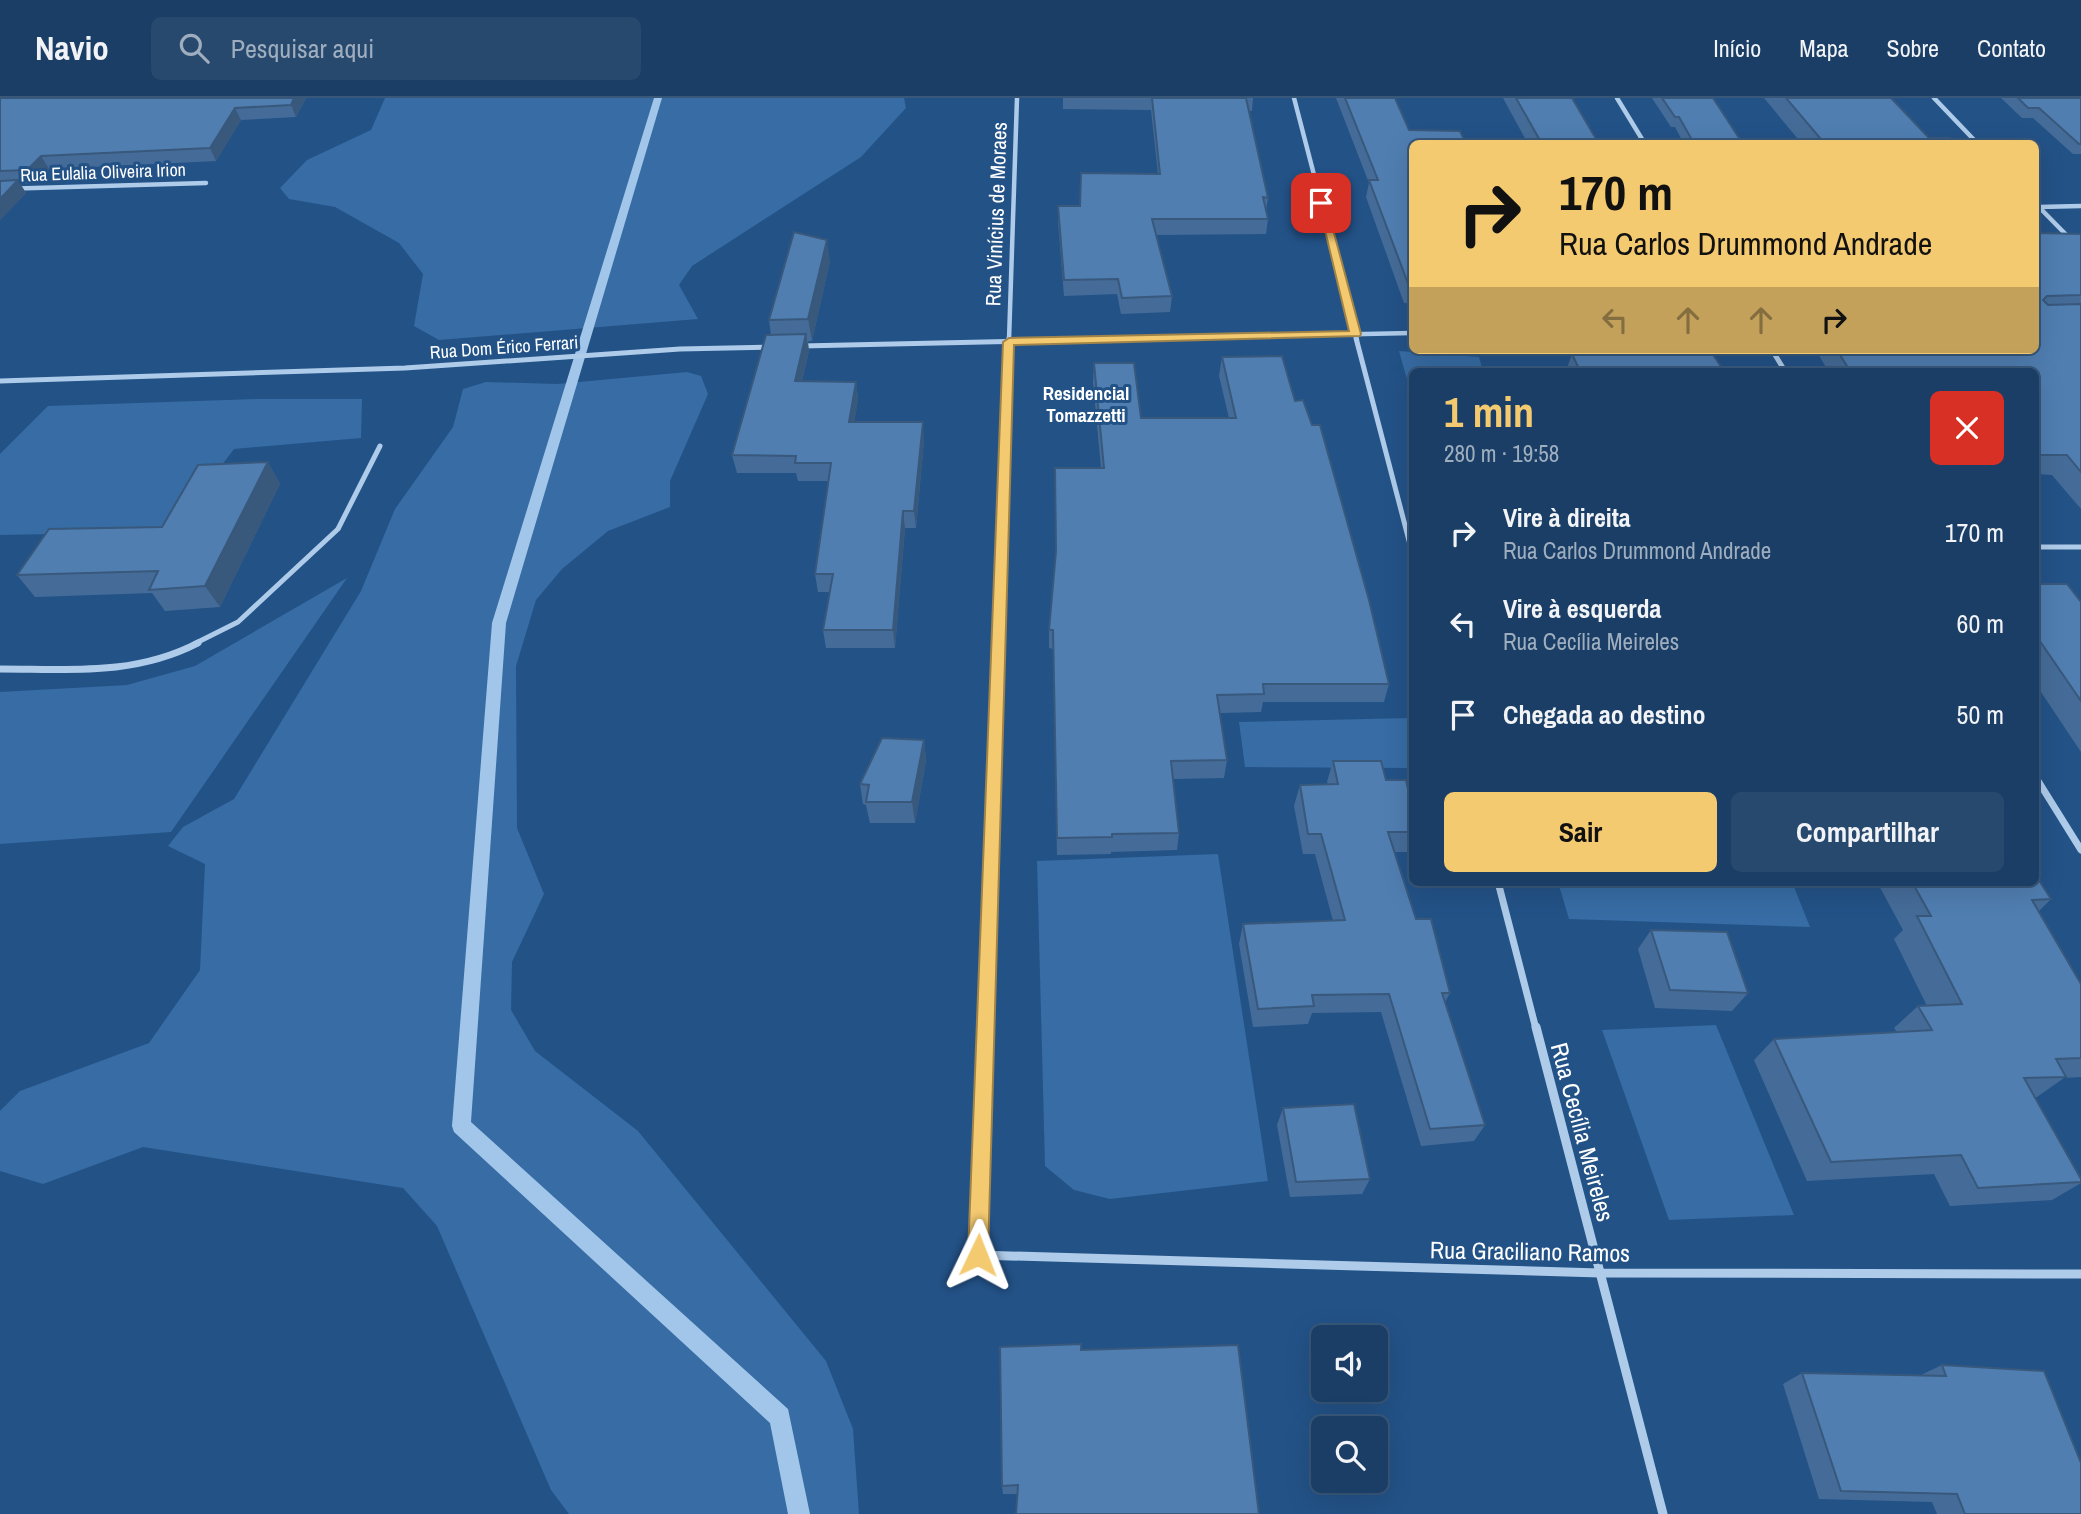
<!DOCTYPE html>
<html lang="pt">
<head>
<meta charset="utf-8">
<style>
	body { margin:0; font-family:"Archivo Narrow",sans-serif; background:#27496e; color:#f1f3f6; height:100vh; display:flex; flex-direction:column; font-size:26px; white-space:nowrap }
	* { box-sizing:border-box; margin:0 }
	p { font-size:23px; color:#9faebf }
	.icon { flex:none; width:38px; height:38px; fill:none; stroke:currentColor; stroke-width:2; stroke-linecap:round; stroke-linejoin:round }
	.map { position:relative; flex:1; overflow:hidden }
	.panel { position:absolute; left:1409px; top:270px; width:630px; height:518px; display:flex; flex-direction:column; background:#1a3e65; border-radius:10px; box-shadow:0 7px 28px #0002,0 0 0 2px #385779 }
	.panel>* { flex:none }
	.hud { position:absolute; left:1409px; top:42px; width:630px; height:214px; border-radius:10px; box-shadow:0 7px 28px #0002,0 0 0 2px #385779; background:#f4ca71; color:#111; overflow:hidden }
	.tools { position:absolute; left:1311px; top:1227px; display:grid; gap:14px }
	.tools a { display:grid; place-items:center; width:77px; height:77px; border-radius:10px; background:#1a3e65; box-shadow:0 7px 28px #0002,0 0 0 2px #385779; font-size:35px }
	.pin { position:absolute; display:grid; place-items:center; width:60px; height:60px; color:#fff; margin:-30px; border-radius:14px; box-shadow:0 4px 10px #0006 }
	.me { position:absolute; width:77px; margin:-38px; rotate:2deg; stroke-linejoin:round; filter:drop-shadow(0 0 5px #0008) }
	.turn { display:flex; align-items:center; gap:24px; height:147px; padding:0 35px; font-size:32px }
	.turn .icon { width:91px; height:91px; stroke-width:2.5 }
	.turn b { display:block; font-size:49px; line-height:60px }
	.lanes { display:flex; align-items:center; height:66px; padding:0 35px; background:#0003; justify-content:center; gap:35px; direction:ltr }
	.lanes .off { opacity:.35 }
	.round { display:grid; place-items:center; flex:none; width:74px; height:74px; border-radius:10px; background:#27496e }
	.overview { display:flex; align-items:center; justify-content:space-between; height:119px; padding:0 35px }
	h1 { font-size:42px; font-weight:700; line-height:52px; color:#f4ca71 }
	.button { display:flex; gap:14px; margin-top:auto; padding:14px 35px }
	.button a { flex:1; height:80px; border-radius:10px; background:#f4ca71; color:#111; font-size:28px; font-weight:700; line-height:80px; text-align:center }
	.button a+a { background:#27496e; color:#f1f3f6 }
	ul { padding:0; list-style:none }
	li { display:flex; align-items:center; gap:21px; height:91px; padding:0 35px }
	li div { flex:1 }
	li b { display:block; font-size:26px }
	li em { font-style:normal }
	header { display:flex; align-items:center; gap:42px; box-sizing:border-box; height:98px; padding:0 35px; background:#1a3e65; border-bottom:2px solid #385779 }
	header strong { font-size:33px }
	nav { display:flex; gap:38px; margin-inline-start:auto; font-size:24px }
	.search { width:490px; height:63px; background:#27496e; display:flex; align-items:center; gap:18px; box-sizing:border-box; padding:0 24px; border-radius:10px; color:#9faebf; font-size:26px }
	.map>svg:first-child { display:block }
	.green { fill:#376ca4 }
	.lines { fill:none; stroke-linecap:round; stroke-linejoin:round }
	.stream { fill:#a2c6ea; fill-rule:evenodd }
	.minor-far3 { stroke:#aecbe9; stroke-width:4.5 }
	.minor-far2 { stroke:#aecbe9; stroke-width:5 }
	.minor-far1 { stroke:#aecbe9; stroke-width:7 }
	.minor { stroke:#aecbe9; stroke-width:9 }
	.wall { fill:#456c98 }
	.shaded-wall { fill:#38587c }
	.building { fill:#507eb1; stroke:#38587c; stroke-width:2 }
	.route { fill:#f4ca71; stroke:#9f8349; stroke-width:2 }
	.labels { text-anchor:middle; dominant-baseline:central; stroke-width:6; stroke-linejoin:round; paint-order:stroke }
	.far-street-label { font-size:18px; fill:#fff; stroke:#235287 }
	.far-neighbourhood-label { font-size:19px; font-weight:bold; fill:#fff; stroke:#235287 }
	.street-label { font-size:21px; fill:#fff; stroke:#235287 }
	.near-street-label { font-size:24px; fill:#fff; stroke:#235287 }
</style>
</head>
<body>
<header>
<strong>Navio</strong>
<div class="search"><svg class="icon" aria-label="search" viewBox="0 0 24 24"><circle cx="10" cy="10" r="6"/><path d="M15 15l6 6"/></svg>Pesquisar aqui</div>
<nav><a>Início</a><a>Mapa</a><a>Sobre</a><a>Contato</a></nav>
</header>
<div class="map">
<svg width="2081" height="1416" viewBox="0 0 2081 1416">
	<rect width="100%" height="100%" fill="#235287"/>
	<g class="green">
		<polygon points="385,0 904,0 906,10 861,59 692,168 679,187 698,221 439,242 414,228 423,176 399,145 335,109 289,101 280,90 307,62 371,32"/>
		<polygon points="1399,253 1479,259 1483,273 1412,273 1412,299"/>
		<polygon points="687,274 701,278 708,296 670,383 670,409 608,433 562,471 536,502 516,568 517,730 544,796 512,864 511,912 535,953 638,1033 826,1263 853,1331 859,1416 569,1416 551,1392 437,1128 403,1090 143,1049 43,1086 0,1073 0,1013 20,993 149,945 200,872 205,766 168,748 183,729 234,701 361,493 395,411 453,329 463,291 486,284 557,286"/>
		<polygon points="258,301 362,301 361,340 234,351 171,434 0,437 0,356 48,308"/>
		<polygon points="347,480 171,734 0,746 0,594 127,587 195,568"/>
		<polygon points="1409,620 1412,632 1412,670 1245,669 1239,624"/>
		<polygon points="1218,756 1268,1083 1110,1101 1074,1092 1045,1068 1037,763"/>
		<polygon points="1558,784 1792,784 1810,829 1569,821"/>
		<polygon points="1716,927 1794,1117 1669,1122 1602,932"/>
	</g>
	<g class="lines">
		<polygon class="stream" points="654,0 662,0 506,525 471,1024 788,1311 810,1416 788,1416 770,1325 454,1034 452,1028 492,525"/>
		<g class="minor-far3">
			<polyline points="1294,0 1357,242"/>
			<polyline points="1617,0 1645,46"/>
			<polyline points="1934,0 1978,46"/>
			<polyline points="0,91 206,85"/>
			<polyline points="2035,105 2081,152"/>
			<polyline points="2039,109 2081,108"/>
			<polyline points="1009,242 1017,0"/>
			<polyline points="1086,242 1412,235"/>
		</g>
		<g class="minor-far2">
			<polyline points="1356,240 1412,454"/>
			<polyline points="801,248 1168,240"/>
			<polyline points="1772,252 1785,273"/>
			<polyline points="0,283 405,270 680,251 771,249"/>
			<polyline points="2035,449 2081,449"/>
			<polyline points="194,546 238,524 338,431 380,348"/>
			<polyline points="999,546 1009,240"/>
		</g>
		<g class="minor-far1">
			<path d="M 0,571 C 70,571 134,578 198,545"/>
			<polyline points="2035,678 2081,752"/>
			<polyline points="1498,784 1536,931"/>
			<polyline points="986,931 999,545"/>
		</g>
		<g class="minor">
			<polyline points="986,929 978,1157 1600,1175 2081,1176"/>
			<polyline points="1536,929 1663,1416"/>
		</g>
	</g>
	<g class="wall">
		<polygon points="0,0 306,0 296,19 241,22 216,63 49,71 35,85 20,86 26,95 0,122"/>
		<polygon points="1063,0 1253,0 1252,13 1249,13 1268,100 1266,113 1268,121 1266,136 1156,137 1172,198 1170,214 1121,216 1117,196 1064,198 1058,124 1058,108 1080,108 1158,76 1151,12 1063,11"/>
		<polygon points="1336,0 1395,0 1409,32 1412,46 1412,205 1404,205 1366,99 1369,85"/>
		<polygon points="1503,0 1574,0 1573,2 1599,46 1528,46"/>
		<polygon points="1652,0 1713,0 1741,43 1740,46 1684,46 1675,29 1671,29"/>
		<polygon points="1764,0 1891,0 1929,40 1955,46 1802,46"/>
		<polygon points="2001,0 2081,0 2081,56 2073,56 2033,20 2022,20"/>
		<polygon points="2037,135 2081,136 2081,411 2052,377 2035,376 2035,273 1828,273 1816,252 2035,252"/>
		<polygon points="830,163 812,243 808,243 809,253 802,283 856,284 858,302 854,324 924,342 916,430 905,430 895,550 826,550 823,532 830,494 818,494 815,476 829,383 798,383 796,375 737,375 732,357 771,237 769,222"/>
		<polygon points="1641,252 1710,252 1724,273 1566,273 1572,256 1642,255"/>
		<polygon points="1222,259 1295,303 1389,586 1384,604 1263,604 1261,614 1220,615 1227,662 1224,680 1173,681 1179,735 1177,752 1111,754 1111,756 1057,757 1053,551 1049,550 1049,532 1101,370 1093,284 1094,265 1141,320 1229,320 1219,278"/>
		<polygon points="268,364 280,386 220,509 165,513 152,495 35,499 17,477 162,429"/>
		<polygon points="2035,486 2081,504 2081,654 2035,585"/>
		<polygon points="924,642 926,663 915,725 870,725 866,707 863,706 860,686"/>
		<polygon points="1333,663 1386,682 1412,709 1412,748 1410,754 1394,754 1416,821 1450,895 1445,904 1485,1027 1474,1043 1421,1048 1381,914 1312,915 1308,926 1253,929 1239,846 1243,826 1333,823 1315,756 1303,756 1294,708 1300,687 1328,686 1327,684"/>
		<polygon points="1877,784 2035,784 2051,801 2039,813 2081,886 2081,979 2064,980 2037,999 2035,999 2081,1081 2081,1085 2052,1102 1950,1108 1934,1076 1807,1083 1754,962 1774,941 1897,934 1894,930 1918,908 1927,908 1894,841 1903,832"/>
		<polygon points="1651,832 1748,895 1732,913 1655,910 1638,851"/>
		<polygon points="1283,1010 1370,1081 1362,1096 1290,1099 1277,1027"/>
		<polygon points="1081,1246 1018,1396 1003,1396 1002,1388"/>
		<polygon points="1942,1267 2081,1416 1937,1416 1932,1404 1819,1401 1783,1286 1802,1275 1921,1277"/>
	</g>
	<g class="shaded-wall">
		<polygon points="294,0 306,0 296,19 291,7"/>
		<polygon points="235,10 241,22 216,63 210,50"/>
		<polygon points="41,58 49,71 35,85 27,72"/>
		<polygon points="18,82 26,95 0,122 0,101"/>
		<polygon points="827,142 830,163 812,243 808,221"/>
		<polygon points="806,236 809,253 798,301 795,283"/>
		<polygon points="856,284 858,302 851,342 849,324"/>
		<polygon points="923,324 924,342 916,430 914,413"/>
		<polygon points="268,364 280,386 220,509 205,488"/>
		<polygon points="903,413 905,430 895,550 893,532"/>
		<polygon points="924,642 926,663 915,725 912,704"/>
	</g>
	<g class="building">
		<polygon points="0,0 294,0 291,7 235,10 210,50 41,58 27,72 0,73"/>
		<polygon points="1152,0 1246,0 1268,100 1263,99 1268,121 1152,121 1172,198 1122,200 1118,181 1064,182 1058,108 1080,108 1081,75 1160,76"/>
		<polygon points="1345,0 1395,0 1409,32 1460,33 1466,46 1412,46 1412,188 1409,188 1369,82 1378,82"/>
		<polygon points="1516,0 1572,0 1599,46 1542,46"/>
		<polygon points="1662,0 1713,0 1741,43 1692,42 1679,19 1675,19"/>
		<polygon points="1786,0 1891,0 1929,40 1950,40 1955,46 1825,46"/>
		<polygon points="2018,0 2081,0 2081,46 2079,46 2039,10 2028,10"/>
		<polygon points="18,82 0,101 0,83"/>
		<polygon points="2035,133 2037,135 2081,136 2081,197 2047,198 2043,202 2048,207 2081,206 2081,374 2067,357 2035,357 2035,273 1850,273 1837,252 2035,252"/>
		<polygon points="794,134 827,142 808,221 769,222"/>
		<polygon points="806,236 795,283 856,284 849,324 923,324 914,413 903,413 893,532 823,532 833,476 815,476 831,365 795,365 796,358 732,357 766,237"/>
		<polygon points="1658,252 1710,252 1724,273 1580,273 1572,256 1659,255"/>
		<polygon points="1282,258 1295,303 1303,302 1312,327 1320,327 1369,502 1389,586 1263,586 1264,596 1217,597 1227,662 1171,663 1179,735 1112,736 1112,739 1057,740 1053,532 1049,532 1056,453 1055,370 1104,370 1094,265 1134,265 1141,320 1236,320 1222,259"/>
		<polygon points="268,364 205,488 149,492 158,473 17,477 49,431 162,429 198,367"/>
		<polygon points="2035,486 2067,486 2081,504 2081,603 2035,536"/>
		<polygon points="882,640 924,642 912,704 866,704 869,687 860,686"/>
		<polygon points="1333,663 1381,663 1386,682 1406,682 1412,709 1412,734 1388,734 1416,821 1431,821 1450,895 1442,895 1485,1027 1430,1031 1389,896 1312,897 1314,908 1258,911 1243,826 1345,822 1321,736 1308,736 1300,687 1338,686"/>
		<polygon points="2035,776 2051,801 2032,802 2081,886 2081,960 2056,961 2066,979 2024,980 2081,1081 2081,1084 1978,1090 1961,1057 1831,1064 1774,941 1932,932 1918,908 1962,906 1917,818 1931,818 1912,784 2035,784"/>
		<polygon points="1651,832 1727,834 1748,895 1670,892"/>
		<polygon points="1354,1006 1370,1081 1296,1084 1283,1010"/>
		<polygon points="1081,1246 1081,1252 1238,1247 1259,1416 1016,1416 1018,1387 1002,1388 1000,1249"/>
		<polygon points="1942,1267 2044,1273 2081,1365 2081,1416 1965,1416 1957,1396 1841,1393 1802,1275 1946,1278"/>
	</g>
	<polygon class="route" points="1318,103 1326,105 1361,236 1360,238 1014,247 988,1157 985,1164 978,1167 971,1164 968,1157 1003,244 1009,240 1349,233"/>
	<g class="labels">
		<g class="far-street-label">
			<text transform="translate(103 74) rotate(-2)">Rua Eulalia Oliveira Irion</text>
			<text transform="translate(504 249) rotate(-4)">Rua Dom Érico Ferrari</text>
		</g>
		<g class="far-neighbourhood-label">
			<text x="1086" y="295">Residencial<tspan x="1086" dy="22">Tomazzetti</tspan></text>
		</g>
		<g class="street-label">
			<text transform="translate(996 116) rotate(-88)">Rua Vinícius de Moraes</text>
		</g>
		<g class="near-street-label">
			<text transform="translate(1583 1034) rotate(75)">Rua Cecília Meireles</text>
			<text transform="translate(1530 1153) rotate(1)">Rua Graciliano Ramos</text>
		</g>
	</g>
</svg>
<div class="tools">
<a><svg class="icon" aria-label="sound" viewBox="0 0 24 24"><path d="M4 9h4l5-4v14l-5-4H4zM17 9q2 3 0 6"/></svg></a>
<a><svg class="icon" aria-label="search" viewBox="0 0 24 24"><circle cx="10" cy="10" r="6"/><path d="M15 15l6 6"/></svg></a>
</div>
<div class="pin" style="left:1321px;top:105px;background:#d93025"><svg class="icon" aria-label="arrive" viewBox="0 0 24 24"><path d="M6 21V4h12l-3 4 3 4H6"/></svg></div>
<svg class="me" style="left:978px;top:1157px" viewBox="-20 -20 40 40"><path d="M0-17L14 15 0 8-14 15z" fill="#f4ca71" stroke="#fff" stroke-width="4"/></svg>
<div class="hud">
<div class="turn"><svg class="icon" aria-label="right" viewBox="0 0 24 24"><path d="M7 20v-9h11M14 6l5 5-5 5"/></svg><div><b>170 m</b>Rua Carlos Drummond Andrade</div></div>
<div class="lanes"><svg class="icon off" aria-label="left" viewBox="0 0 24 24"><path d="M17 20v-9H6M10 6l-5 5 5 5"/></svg><svg class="icon off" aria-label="ahead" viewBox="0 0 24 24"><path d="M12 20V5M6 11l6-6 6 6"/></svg><svg class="icon off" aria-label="ahead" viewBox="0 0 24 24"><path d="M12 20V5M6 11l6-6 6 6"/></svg><svg class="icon" aria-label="right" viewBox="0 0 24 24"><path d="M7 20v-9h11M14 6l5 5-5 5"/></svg></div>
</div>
<section class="panel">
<div class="overview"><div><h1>1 min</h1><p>280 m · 19:58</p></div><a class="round" style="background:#d93025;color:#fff"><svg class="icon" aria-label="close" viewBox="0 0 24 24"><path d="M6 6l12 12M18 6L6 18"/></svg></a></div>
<ul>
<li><svg class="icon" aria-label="right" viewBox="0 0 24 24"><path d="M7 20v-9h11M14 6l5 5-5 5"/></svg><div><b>Vire à direita</b><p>Rua Carlos Drummond Andrade</p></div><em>170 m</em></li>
<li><svg class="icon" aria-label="left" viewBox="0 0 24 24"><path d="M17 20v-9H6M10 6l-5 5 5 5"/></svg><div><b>Vire à esquerda</b><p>Rua Cecília Meireles</p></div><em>60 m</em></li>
<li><svg class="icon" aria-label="arrive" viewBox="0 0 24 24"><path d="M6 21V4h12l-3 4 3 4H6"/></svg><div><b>Chegada ao destino</b></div><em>50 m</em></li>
</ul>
<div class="button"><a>Sair</a><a>Compartilhar</a></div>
</section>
</div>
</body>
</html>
